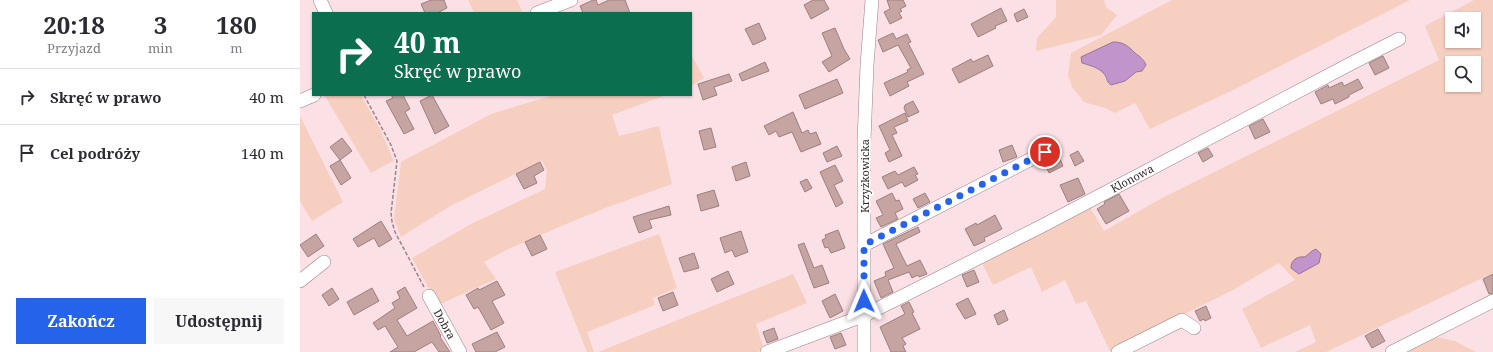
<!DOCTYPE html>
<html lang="pl">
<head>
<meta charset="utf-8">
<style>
	body { margin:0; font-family:"Noto Serif",serif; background:#f7f7f7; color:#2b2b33; height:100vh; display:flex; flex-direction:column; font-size:15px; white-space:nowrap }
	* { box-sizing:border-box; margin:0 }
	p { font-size:13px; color:#7c7c81 }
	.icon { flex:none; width:22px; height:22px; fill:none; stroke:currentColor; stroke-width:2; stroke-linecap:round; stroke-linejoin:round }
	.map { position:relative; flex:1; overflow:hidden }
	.drawer { display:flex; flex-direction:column; background:#fff; width:300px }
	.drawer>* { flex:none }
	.guide { position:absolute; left:12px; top:12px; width:380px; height:84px; border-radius:0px; box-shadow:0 1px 3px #0004; background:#0b6e4f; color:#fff; overflow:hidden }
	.tools { position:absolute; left:1145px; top:12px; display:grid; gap:8px }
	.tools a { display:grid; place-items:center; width:36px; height:36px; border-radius:0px; background:#fff; box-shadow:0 1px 3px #0004; font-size:20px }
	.pin { position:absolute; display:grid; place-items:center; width:34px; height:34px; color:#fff; margin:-17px; border:2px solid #fff; border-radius:50%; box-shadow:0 1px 4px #0007 }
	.me { position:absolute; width:44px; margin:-22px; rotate:359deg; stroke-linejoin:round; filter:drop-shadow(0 0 3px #0008) }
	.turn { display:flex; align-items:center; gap:14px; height:84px; padding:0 16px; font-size:18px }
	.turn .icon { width:52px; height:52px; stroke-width:2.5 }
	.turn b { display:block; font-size:28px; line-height:34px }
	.eta { display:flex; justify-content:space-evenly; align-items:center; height:68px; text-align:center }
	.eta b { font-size:24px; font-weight:700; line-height:28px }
	.action { display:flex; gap:8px; margin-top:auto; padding:8px 16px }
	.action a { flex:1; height:46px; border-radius:0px; background:#2563eb; color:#fff; font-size:16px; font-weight:700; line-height:46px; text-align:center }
	.action a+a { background:#f7f7f7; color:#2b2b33 }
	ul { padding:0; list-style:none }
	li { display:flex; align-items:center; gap:12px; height:56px; padding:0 16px; border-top:1px solid #e1e1e2 }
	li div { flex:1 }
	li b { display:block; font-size:15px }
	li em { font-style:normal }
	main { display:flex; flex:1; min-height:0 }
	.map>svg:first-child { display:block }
	.green { fill:#f7cfc0; fill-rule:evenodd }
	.water { fill:#c195cc; stroke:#97749b }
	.building { fill:#c5a4a2; stroke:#9f7f7d }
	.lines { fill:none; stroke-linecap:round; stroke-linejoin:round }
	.minor-casing { stroke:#9d7f87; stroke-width:14 }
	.path { stroke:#9a858a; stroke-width:1.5; stroke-dasharray:4 2; stroke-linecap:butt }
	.minor { stroke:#fff; stroke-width:13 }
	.route { stroke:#2563eb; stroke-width:7; stroke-dasharray:0 12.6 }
	.labels { text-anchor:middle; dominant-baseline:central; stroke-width:3.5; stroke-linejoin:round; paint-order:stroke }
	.street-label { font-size:11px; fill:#34272a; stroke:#fff }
</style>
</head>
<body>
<main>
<section class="drawer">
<div class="eta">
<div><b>20:18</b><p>Przyjazd</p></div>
<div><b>3</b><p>min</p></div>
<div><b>180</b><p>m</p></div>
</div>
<ul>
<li><svg class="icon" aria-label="right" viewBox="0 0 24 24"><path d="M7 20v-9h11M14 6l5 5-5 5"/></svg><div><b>Skręć w prawo</b></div><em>40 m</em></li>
<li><svg class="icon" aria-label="arrive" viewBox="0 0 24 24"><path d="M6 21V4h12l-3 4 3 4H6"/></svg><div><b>Cel podróży</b></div><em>140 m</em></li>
</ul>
<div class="action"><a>Zakończ</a><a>Udostępnij</a></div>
</section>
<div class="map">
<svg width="1193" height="352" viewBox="0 0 1193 352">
	<rect width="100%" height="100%" fill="#fbe0e6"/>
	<g class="green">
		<polygon points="168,0 217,0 222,11 218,13 174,13"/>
		<polygon points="756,0 804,0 806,7 817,15 801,35 736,51 737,38 756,17"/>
		<path d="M 872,0 L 1110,0 L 935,89 L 850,129 L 835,103 L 815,113 L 805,108 L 784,102 L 772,87 L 768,75 L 771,53 ZM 827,45 L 836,54 L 844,59 L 842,71 L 836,72 L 825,81 L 806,81 C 803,69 794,66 782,63 L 781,57 L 802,47 Z"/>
		<path d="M 1174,0 L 1193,0 L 1193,273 L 1026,352 L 995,352 L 1016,342 L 1010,325 L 961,348 L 942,309 L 995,280 L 979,263 L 933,290 L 810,351 L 786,301 L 776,304 L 765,280 L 742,292 L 731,267 L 693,285 L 679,257 L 787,202 L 804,231 L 862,198 L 1139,60 L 1125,26 ZM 1152,19 L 1174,19 L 1174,41 L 1152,41 ZM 1152,63 L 1174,63 L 1174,85 L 1152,85 Z"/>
		<polygon points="391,54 404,78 391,86"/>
		<polygon points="28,95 61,95 80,129 94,162 91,162 71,173 25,96"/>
		<polygon points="254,95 366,95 312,115 319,136 359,126 372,184 308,207 266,224 206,250 184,262 196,279 138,305 112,258 171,224 245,189 247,170 242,161 152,205 101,237 94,219 101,162 191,114"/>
		<polygon points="0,116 43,202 12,221 0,201"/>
		<polygon points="359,234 377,288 353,298 355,305 287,332 294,352 287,352 255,272"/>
		<polygon points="493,274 507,303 456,324 464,349 458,352 298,352"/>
		<polygon points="1127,335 1155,341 1176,352 1092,352"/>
	</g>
	<g class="water">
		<path d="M 813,42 C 824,42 828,46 835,53 C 840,57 843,58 846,65 L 842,71 L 836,72 L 825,81 L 811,85 C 805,80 808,79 804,74 C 800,68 789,65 782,63 L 781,57 Z"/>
		<path d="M 1016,249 L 1021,254 L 1019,263 L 999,274 L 991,268 C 991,260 997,256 1005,257 L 1012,251 Z"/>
	</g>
	<g class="building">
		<polygon points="131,0 144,0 147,8 137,13 125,13 121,4"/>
		<polygon points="293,0 296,0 298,5 309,0 325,0 330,13 283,13 280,6"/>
		<polygon points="513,0 524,0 529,9 511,19 504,5"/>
		<polygon points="587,0 603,0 606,6 600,9 602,11 599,13 602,18 590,24 584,12 590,9"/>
		<polygon points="701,8 707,21 695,26 696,28 678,37 671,24"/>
		<polygon points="724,9 728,17 717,22 714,14"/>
		<polygon points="459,23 466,39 453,45 445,29"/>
		<polygon points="535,28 544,49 550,59 529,72 522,62 532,56 522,33"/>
		<polygon points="593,33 596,39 607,34 611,42 608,43 624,74 607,82 609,86 590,96 584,83 608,72 607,70 611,68 598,45 583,52 578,40"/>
		<polygon points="688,55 693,66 659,83 652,69 671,59 673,62"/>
		<polygon points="1083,56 1089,68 1075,75 1069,63"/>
		<polygon points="465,62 469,71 442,81 439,74"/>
		<polygon points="429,74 432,81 414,87 417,95 403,100 398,84"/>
		<polygon points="537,79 543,93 505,109 499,95"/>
		<polygon points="1058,79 1063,88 1049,95 1049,97 1035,104 1033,99 1021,104 1015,92 1028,85 1029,88 1042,82 1044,86"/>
		<polygon points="91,95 103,95 110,109 105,112 114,129 104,134 86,101 93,98"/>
		<polygon points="132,95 149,126 135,134 120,101"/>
		<polygon points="613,101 619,112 608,117 604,108 605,105"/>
		<polygon points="493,112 502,133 508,130 510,134 516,132 521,144 501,152 492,132 479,137 476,131 469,135 464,126"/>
		<polygon points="605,113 608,121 594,127 597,133 592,135 602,156 589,162 585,153 590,150 579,126"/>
		<polygon points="963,119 970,132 955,139 949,126"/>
		<polygon points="411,128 416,147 404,150 399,131"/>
		<polygon points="42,138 52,151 40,160 30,147"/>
		<polygon points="712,145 717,157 703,162 699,150"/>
		<polygon points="537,146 542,156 527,162 523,153"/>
		<polygon points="908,148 913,156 903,162 898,153"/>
		<polygon points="756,150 763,166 749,173 744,161 751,157 753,151"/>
		<polygon points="778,151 784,161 775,166 770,155"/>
		<polygon points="40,160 51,178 41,185 30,166"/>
		<polygon points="240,162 244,170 234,176 237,183 224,189 216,174"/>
		<polygon points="446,162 450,176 436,181 432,167"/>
		<polygon points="535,165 543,181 534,185 543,203 536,207 520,172"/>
		<polygon points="614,167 618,174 615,175 618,180 605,187 602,182 588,189 582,177 595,171 598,175"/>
		<polygon points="778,178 785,194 768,202 760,185"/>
		<polygon points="507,179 512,188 505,192 500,182"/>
		<polygon points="414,190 419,206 401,211 397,195"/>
		<polygon points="592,193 596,201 599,200 603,209 595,213 598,219 581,227 576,218 583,215 576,201"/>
		<polygon points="625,193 630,202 618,208 613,199"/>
		<polygon points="819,194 829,211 806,224 797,209 805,204 804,202"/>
		<polygon points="369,206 371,215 349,220 352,228 339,233 333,217"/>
		<polygon points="695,215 702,229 684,238 685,241 674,246 665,229 676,223 677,225"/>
		<polygon points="81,221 92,239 79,247 74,238 58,247 53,239"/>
		<polygon points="618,227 620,232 596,244 607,266 620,260 627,274 619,277 618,275 612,278 609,272 588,280 593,292 581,298 574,281 586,276 585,272 594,268 583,244"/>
		<polygon points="538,230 545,248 531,253 528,247 525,248 522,240 526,238 525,235"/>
		<polygon points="441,231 448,252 435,257 432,250 425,253 420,238"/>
		<polygon points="16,234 24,246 8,257 0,245"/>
		<polygon points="240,235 247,249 232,256 225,242"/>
		<polygon points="504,243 514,268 522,265 529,283 514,288 498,245"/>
		<polygon points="394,253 399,268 384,272 379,258"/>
		<polygon points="674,270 679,282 667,287 662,275"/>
		<polygon points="428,271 434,284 417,292 411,279"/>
		<polygon points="1193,274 1193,293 1189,294 1183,279"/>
		<polygon points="197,281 205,295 192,301 204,323 191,330 178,307 174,309 166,295 178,288 179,290"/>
		<polygon points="105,287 117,308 97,320 107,336 133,321 141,336 140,337 150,352 139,352 132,342 114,352 90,352 98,347 85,326 78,330 73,323 95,308 92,303 100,298 97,292"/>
		<polygon points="32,288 39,299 29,306 22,295"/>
		<polygon points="72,288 79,301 54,315 47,302"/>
		<polygon points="373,292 378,305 363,311 358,298"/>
		<polygon points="535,294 543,311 530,318 522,301"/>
		<polygon points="668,298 676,314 665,319 656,304"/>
		<polygon points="609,302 614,312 612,313 620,329 602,338 606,344 603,346 606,352 591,352 580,327 605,314 601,306"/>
		<polygon points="906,306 911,318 905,321 904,319 900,321 895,311"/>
		<polygon points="704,310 708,320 698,325 694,315"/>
		<polygon points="474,328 478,339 467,343 463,332"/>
		<polygon points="1078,329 1085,341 1072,348 1065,336"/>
		<polygon points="197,332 205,347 195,352 176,352 172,344"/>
		<polygon points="541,333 546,345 535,349 530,337"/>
	</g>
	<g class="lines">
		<g class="minor-casing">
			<g id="minor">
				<polyline points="20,0 26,13"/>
				<polyline points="237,13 271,0"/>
				<polyline points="0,101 14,95"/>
				<polyline points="564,245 745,152"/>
				<polyline points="0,281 24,262"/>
				<polyline points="129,296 160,352"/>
				<polyline points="467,352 565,315 740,227 1054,62 1099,39"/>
				<polyline points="564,352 564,141 567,65 572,0"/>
				<polyline points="818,352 882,320 894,328"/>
				<polyline points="1092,352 1193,301"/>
			</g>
		</g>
		<polyline class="path" points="64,95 91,145 97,161 91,213 92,222 95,232 124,287"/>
		<use href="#minor" class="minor"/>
	</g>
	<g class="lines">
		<polyline class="route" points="564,301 564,245 745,152"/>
	</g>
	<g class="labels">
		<g class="street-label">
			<text transform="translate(564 176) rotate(-90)">Krzyżkowicka</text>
			<text transform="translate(832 178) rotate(-28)">Klonowa</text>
			<text transform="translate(145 324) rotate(61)">Dobra</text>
		</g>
	</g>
</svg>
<div class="tools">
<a><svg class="icon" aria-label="sound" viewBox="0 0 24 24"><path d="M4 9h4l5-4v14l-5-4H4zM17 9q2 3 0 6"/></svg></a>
<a><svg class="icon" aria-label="search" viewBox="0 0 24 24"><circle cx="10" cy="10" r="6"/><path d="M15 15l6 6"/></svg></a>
</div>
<div class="pin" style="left:745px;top:152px;background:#d93025"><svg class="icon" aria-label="arrive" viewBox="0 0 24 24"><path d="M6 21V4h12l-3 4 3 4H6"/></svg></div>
<svg class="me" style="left:564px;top:301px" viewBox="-20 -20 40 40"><path d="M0-17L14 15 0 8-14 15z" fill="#2563eb" stroke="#fff" stroke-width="4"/></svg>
<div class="guide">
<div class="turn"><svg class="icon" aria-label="right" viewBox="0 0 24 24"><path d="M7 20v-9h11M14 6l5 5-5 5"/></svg><div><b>40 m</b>Skręć w prawo</div></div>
</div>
</div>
</main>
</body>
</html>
